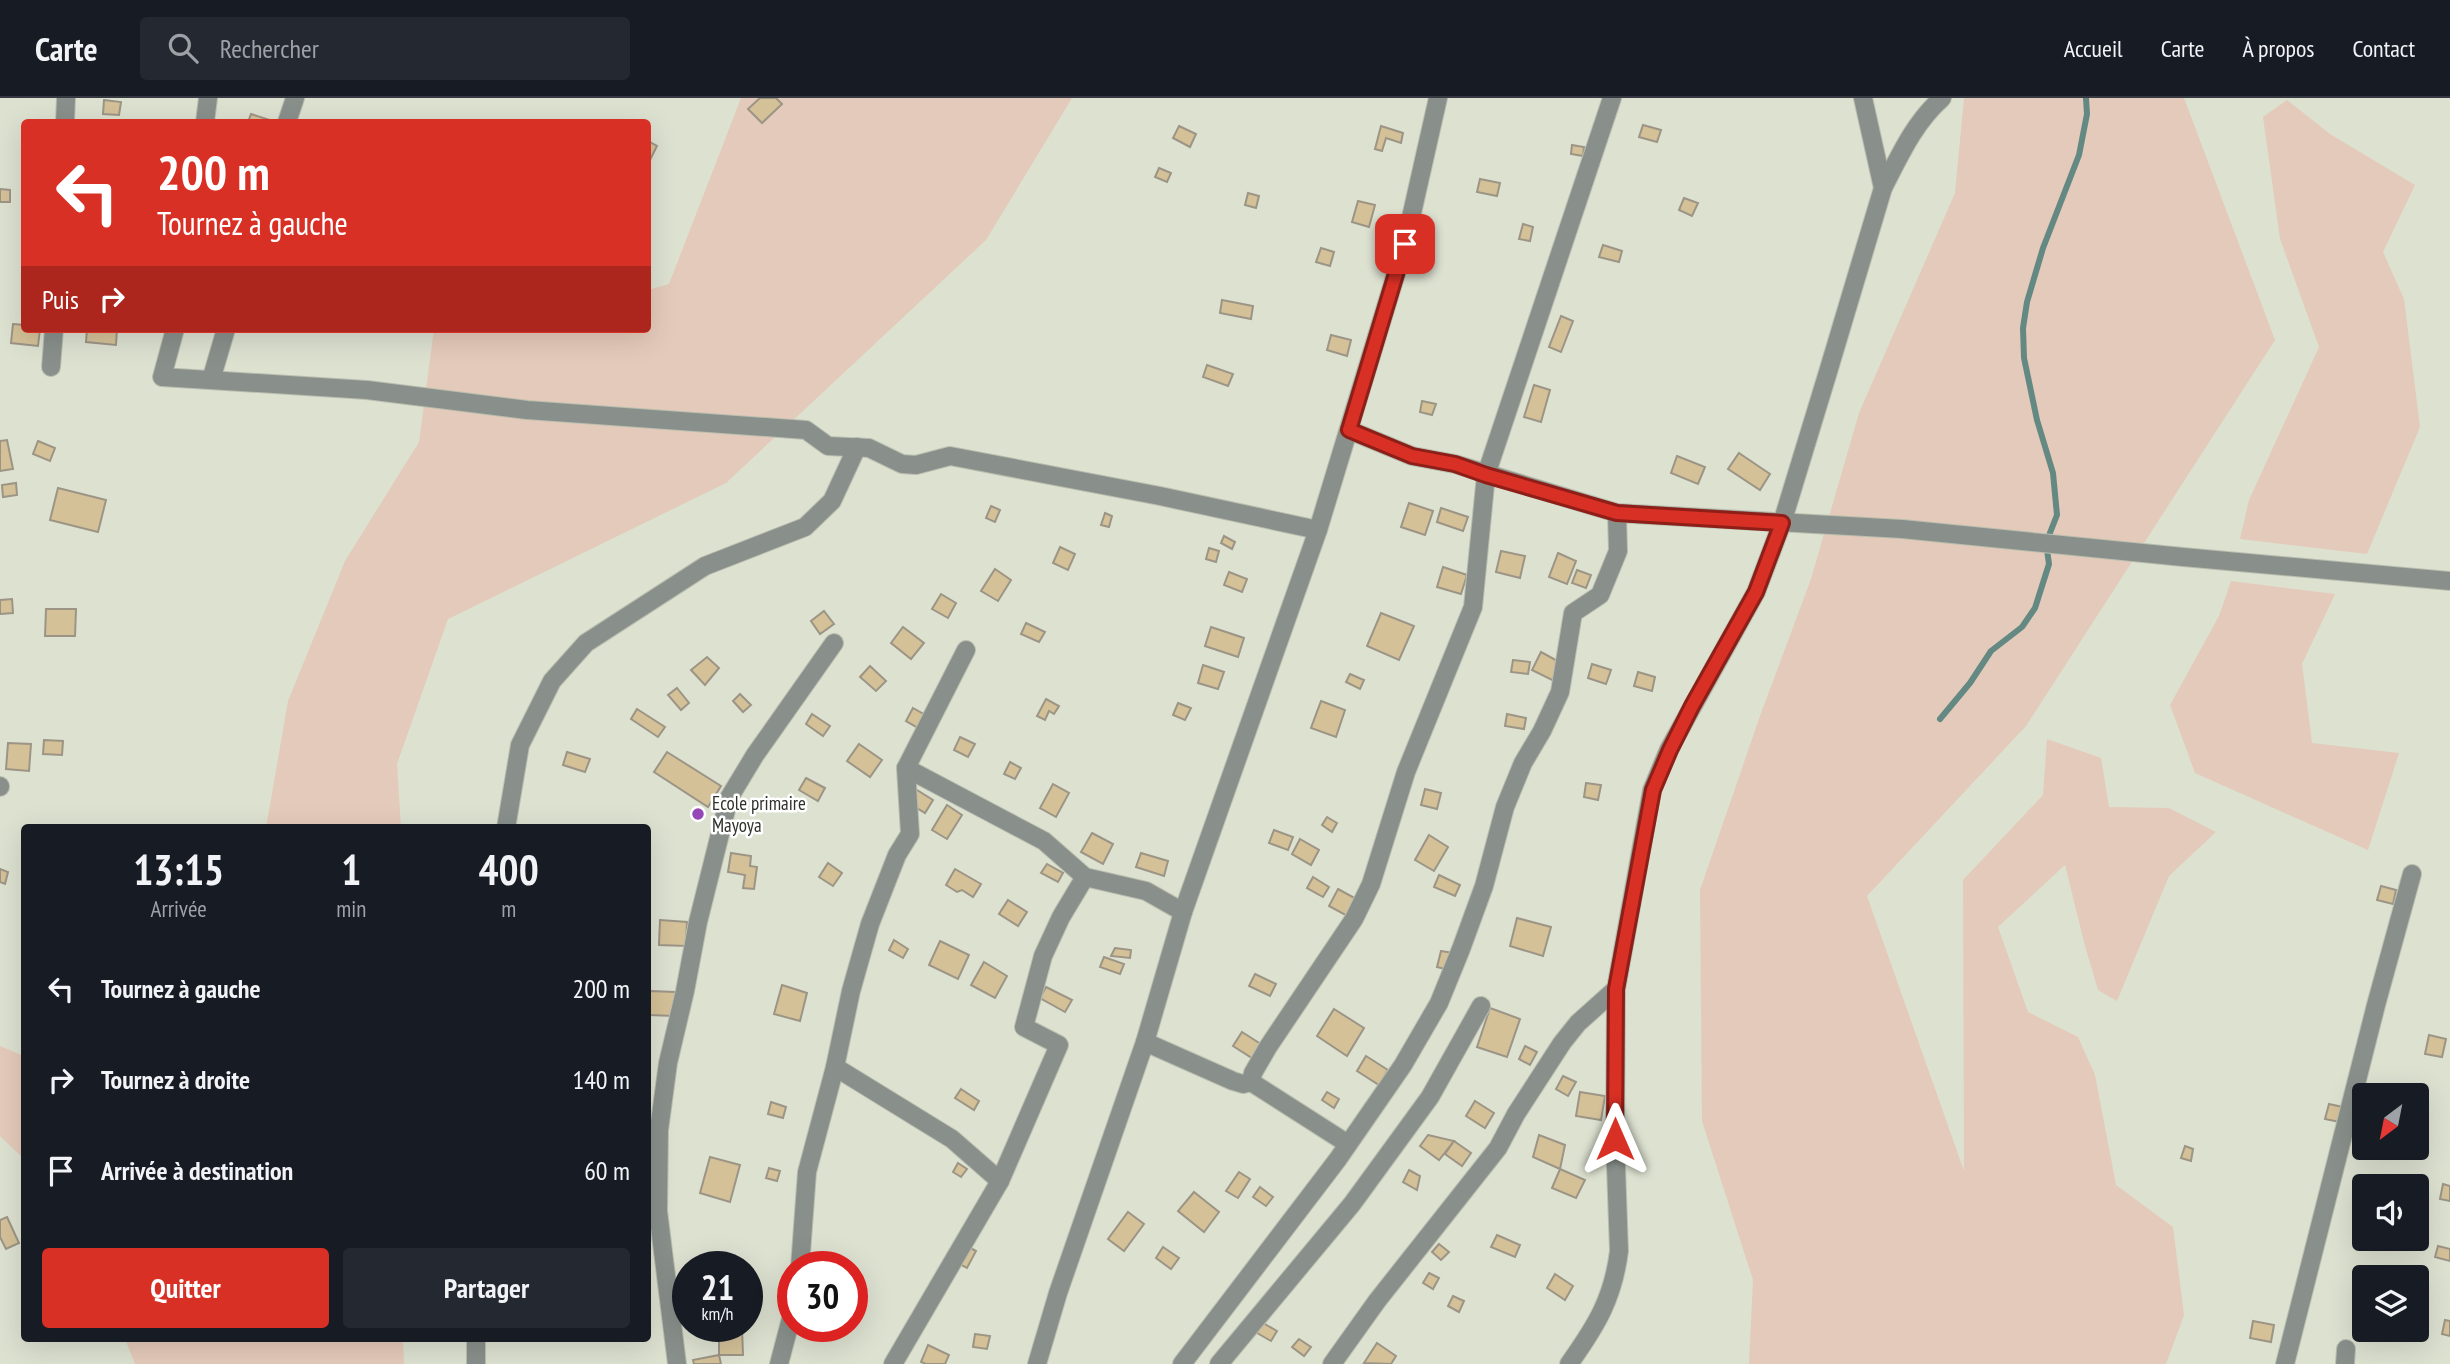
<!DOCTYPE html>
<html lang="fr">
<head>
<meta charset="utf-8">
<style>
	body { margin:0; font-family:"PT Sans Narrow",sans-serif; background:#242831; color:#f1f3f6; height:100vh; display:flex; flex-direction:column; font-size:26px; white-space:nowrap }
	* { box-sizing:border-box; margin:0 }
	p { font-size:23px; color:#9ea1a6 }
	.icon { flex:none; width:38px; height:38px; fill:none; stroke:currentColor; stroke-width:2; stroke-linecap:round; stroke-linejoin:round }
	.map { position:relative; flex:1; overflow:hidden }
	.sheet { position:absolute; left:21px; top:726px; width:630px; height:518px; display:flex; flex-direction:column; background:#171b24; border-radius:7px; box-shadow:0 7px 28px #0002 }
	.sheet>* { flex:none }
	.guide { position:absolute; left:21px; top:21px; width:630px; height:214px; border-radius:7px; box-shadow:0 7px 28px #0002; background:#d93025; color:#fff; overflow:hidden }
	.needle { width:46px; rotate:212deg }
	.tools { position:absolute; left:2352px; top:985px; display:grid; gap:14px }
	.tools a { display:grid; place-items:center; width:77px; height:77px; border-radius:7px; background:#171b24; box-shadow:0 7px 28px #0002; font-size:35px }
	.speed { position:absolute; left:672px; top:1153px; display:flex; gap:14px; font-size:35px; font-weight:700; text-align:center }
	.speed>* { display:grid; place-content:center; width:91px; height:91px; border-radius:50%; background:#171b24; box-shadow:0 7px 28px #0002; line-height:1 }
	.speed small { font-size:18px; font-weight:400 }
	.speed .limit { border:10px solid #d22; background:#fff; color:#111 }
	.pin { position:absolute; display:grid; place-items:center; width:60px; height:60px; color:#fff; margin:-30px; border-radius:14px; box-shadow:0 4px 10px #0006 }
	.me { position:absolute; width:77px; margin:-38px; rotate:0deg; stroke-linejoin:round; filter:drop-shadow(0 0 5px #0008) }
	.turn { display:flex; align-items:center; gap:24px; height:147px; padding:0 21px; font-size:32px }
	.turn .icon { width:91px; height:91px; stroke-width:2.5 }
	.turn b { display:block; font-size:49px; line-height:60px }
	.then { display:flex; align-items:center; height:66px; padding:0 21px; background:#0003; gap:14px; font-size:26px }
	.eta { display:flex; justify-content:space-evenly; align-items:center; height:119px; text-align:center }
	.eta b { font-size:42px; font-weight:700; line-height:49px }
	.cta { display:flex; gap:14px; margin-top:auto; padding:14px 21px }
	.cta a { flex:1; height:80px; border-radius:7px; background:#d93025; color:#fff; font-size:28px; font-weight:700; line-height:80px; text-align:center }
	.cta a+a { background:#242831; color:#f1f3f6 }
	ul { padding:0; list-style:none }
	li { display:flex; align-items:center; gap:21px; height:91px; padding:0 21px }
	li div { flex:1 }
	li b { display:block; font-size:26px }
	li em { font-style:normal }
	header { display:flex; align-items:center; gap:42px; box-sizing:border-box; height:98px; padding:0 35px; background:#171b24; border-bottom:2px solid #363941 }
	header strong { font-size:33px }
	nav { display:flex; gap:38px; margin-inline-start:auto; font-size:24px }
	.search { width:490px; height:63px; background:#242831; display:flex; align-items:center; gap:18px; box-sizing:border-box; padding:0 24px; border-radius:7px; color:#9ea1a6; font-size:26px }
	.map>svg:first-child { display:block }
	.green { fill:#e4caba }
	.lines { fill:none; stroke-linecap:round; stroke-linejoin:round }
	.stream { stroke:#638982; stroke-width:6 }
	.building { fill:#d4c198; stroke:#9c9586; stroke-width:2 }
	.minor-casing { stroke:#babeaf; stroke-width:20 }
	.minor { stroke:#89908b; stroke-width:18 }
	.route-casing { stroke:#8d1f18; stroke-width:18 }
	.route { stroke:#d93025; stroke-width:12 }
	.poi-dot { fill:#9547b7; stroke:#fff; stroke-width:2.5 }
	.labels { text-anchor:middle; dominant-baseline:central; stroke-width:5; stroke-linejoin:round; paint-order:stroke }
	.poi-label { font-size:19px; fill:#2f312b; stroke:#fff; text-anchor:start }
</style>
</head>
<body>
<header>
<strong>Carte</strong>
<div class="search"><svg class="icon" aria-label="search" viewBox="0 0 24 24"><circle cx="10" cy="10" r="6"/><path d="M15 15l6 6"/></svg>Rechercher</div>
<nav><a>Accueil</a><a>Carte</a><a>À propos</a><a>Contact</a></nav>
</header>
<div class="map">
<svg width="2450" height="1266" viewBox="0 0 2450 1266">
	<rect width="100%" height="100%" fill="#dde1d0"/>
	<g class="green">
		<polygon points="741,0 1072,0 986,142 726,385 448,521 397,666 401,730 266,730 288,603 345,463 419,344 434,231 648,231 648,192 669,186"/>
		<polygon points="1964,0 2184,0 2275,242 2026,628 1867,798 1964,1073 1963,782 2043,697 2047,641 2101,660 2109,709 2169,710 2216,734 2169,778 2117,903 2098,892 2085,848 2065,767 1998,829 2028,914 2078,939 2095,977 2116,1087 2173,1129 2184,1217 2166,1266 1749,1266 1753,1182 1702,1023 1700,792 1760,618 1811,481 1859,315 1955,95"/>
		<polygon points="2287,2 2330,36 2415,87 2383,154 2404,201 2420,329 2367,456 2240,441 2249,402 2319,249 2280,141 2263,19"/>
		<polygon points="2231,483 2335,496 2302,566 2312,645 2399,655 2368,752 2195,675 2170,607 2219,518"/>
		<polygon points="0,948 24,958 24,1061 0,1038"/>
		<polygon points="125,1241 403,1241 404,1266 135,1266"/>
	</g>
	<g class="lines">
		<polyline class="stream" points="1940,621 1970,585 1991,553 2022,529 2035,510 2049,466 2046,445 2057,417 2053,375 2037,322 2024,260 2023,230 2027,204 2043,150 2079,57 2087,16 2086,0"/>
	</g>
	<g class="building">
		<polygon points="760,0 776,0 782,6 762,25 748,11"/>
		<polygon points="104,2 121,4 119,17 103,16"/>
		<polygon points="251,16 270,22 269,24 248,24"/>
		<polygon points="1643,27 1661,32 1657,44 1639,39"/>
		<polygon points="1179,28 1196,36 1190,49 1173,40"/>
		<polygon points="1381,28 1403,35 1401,45 1386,40 1382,53 1375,51"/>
		<polygon points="648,43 657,48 650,62 648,61"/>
		<polygon points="1572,47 1584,49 1583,58 1571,56"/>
		<polygon points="1159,70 1171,75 1167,84 1155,79"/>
		<polygon points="1480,81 1500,85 1497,98 1477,94"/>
		<polygon points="0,91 10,92 10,104 0,104"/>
		<polygon points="1248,95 1259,98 1256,110 1245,107"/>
		<polygon points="1684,100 1698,105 1692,118 1679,112"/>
		<polygon points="1358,103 1375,107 1369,129 1352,124"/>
		<polygon points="1523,126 1533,129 1530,143 1519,141"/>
		<polygon points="1603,147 1622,153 1619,164 1599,159"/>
		<polygon points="1321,150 1334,154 1330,168 1316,164"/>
		<polygon points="1222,202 1253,208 1251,221 1220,215"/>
		<polygon points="1561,218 1573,223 1561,254 1549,249"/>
		<polygon points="13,226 24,227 24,231 40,231 38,248 11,245"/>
		<polygon points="87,231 117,231 116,247 86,244"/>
		<polygon points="1331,237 1351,242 1347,258 1327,252"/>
		<polygon points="1207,267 1233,276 1228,288 1203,279"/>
		<polygon points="1534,287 1550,292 1541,324 1524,319"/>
		<polygon points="1422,303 1436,306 1432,317 1420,314"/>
		<polygon points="7,342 13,371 0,373 0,343"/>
		<polygon points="38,343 55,350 50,363 33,356"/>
		<polygon points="1739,355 1770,376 1760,392 1728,371"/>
		<polygon points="1677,358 1705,369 1698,386 1671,375"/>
		<polygon points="16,385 17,397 3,399 2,387"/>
		<polygon points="58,390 106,402 98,434 50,422"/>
		<polygon points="1409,405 1433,413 1425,437 1401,429"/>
		<polygon points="991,408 1000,412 995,424 986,420"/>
		<polygon points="1441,410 1468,419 1463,433 1437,424"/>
		<polygon points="1105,415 1112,418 1109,429 1101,427"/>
		<polygon points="1224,438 1235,444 1232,451 1221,445"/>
		<polygon points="1060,449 1075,456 1068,472 1053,465"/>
		<polygon points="1209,450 1219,453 1216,464 1206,461"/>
		<polygon points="1501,453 1525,458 1520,480 1496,474"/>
		<polygon points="1558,455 1576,463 1567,486 1549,479"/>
		<polygon points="1443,469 1467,477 1461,496 1437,489"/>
		<polygon points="995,471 1011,482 998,503 981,493"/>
		<polygon points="1577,472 1591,477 1586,490 1572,485"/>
		<polygon points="1229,474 1247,481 1242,494 1224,487"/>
		<polygon points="941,496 956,505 948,520 932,511"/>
		<polygon points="12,501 13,515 0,516 0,502"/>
		<polygon points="46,511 76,511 75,538 45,538"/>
		<polygon points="824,513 834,526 820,536 811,523"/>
		<polygon points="1381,515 1414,528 1399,562 1367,548"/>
		<polygon points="1026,525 1045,534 1039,544 1021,536"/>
		<polygon points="903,529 924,545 911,561 891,545"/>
		<polygon points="1211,529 1244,540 1238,559 1205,548"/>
		<polygon points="1541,554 1561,565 1552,582 1532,572"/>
		<polygon points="707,559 719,570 705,587 691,572"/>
		<polygon points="1513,562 1530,564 1528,576 1511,574"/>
		<polygon points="1592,566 1611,572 1606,586 1588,580"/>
		<polygon points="1203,567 1224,574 1218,591 1198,585"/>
		<polygon points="870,568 886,583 876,593 860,579"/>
		<polygon points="1638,574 1655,579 1652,593 1634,588"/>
		<polygon points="1350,576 1364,582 1360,591 1346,584"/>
		<polygon points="677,590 689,605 681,612 668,597"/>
		<polygon points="740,596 751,607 743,614 733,603"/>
		<polygon points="1046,601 1059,608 1054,616 1049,613 1045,622 1037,618"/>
		<polygon points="1321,603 1345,612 1336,639 1311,630"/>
		<polygon points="1178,605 1191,610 1185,622 1173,617"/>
		<polygon points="913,610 927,618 920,631 906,623"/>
		<polygon points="637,611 665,629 658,639 631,621"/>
		<polygon points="812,616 830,628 823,638 806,626"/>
		<polygon points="1507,616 1526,620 1524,631 1505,628"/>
		<polygon points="960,639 975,646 968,659 954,652"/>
		<polygon points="44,642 63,643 62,657 43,656"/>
		<polygon points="8,645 31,646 29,673 6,671"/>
		<polygon points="859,646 882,662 870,679 847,663"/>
		<polygon points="567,654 590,661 585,674 563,667"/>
		<polygon points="667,654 721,688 708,709 654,674"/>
		<polygon points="1010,664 1021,670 1015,681 1004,676"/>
		<polygon points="806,680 825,690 818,703 799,692"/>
		<polygon points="1586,685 1601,687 1598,702 1584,699"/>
		<polygon points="1053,686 1069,695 1056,719 1040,710"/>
		<polygon points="1425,691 1441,695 1437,711 1421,707"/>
		<polygon points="917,692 933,702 925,715 909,705"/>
		<polygon points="947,707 962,717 947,741 932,732"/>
		<polygon points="1327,719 1337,725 1332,734 1322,727"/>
		<polygon points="1274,732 1293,739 1288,752 1269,745"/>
		<polygon points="1092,735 1113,746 1103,766 1081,754"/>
		<polygon points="1429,737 1448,749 1434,773 1415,762"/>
		<polygon points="1300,741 1319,752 1311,767 1292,756"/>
		<polygon points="731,755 751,758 750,768 757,769 754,791 743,790 745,777 728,774"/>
		<polygon points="1141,755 1168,763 1164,778 1136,769"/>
		<polygon points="828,765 842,775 833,788 819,779"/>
		<polygon points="1047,766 1063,775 1058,784 1041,775"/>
		<polygon points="0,771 8,774 5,786 0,784"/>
		<polygon points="955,771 981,786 973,799 962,792 957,794 946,787"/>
		<polygon points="1439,777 1460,787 1455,798 1434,789"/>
		<polygon points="1313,779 1329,789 1323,799 1307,790"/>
		<polygon points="2381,788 2396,792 2393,806 2377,802"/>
		<polygon points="1338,791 1360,803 1351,820 1329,808"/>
		<polygon points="1008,802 1027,814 1018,828 999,816"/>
		<polygon points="1517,820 1551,829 1543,858 1510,848"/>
		<polygon points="660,822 687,824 686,848 659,847"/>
		<polygon points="894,842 908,851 903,860 889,852"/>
		<polygon points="940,843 969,857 958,881 929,867"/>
		<polygon points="1115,850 1131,852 1130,860 1111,858"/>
		<polygon points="1441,853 1454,855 1449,872 1437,869"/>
		<polygon points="1104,859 1124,866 1120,876 1100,869"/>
		<polygon points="984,864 1007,878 995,900 971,887"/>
		<polygon points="1255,876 1276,886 1270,898 1249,888"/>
		<polygon points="782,887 807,895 800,923 774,916"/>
		<polygon points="1046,889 1072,902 1065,914 1040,900"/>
		<polygon points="650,893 675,894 674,918 649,917"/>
		<polygon points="1490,910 1520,921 1507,959 1477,949"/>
		<polygon points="1334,911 1364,930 1347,958 1317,938"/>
		<polygon points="1242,934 1264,948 1255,962 1233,948"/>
		<polygon points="2429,937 2446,941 2442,959 2425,956"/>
		<polygon points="1525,948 1537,954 1530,967 1519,961"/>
		<polygon points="1366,958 1388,972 1379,987 1357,973"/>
		<polygon points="1563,978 1576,984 1568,998 1556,991"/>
		<polygon points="961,991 979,1003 974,1012 955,1000"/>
		<polygon points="1327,994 1339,1001 1334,1010 1322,1002"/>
		<polygon points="1580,994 1605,998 1601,1022 1576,1018"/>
		<polygon points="1475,1003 1494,1015 1485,1030 1466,1018"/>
		<polygon points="771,1004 786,1009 783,1020 768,1016"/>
		<polygon points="2329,1006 2343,1009 2340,1024 2325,1021"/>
		<polygon points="1428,1037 1454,1043 1439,1062 1420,1048"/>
		<polygon points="1539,1037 1565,1047 1560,1071 1533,1059"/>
		<polygon points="1454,1043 1471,1055 1462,1068 1445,1056"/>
		<polygon points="2185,1048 2193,1051 2191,1063 2181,1060"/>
		<polygon points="710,1059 740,1067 730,1104 700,1095"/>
		<polygon points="958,1065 967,1071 961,1079 953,1074"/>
		<polygon points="769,1070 780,1073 777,1083 766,1080"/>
		<polygon points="1560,1071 1585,1082 1576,1100 1552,1090"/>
		<polygon points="1409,1072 1420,1078 1417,1092 1403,1084"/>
		<polygon points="1239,1074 1250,1081 1238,1100 1226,1093"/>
		<polygon points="2443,1086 2450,1088 2450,1103 2440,1101"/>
		<polygon points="1260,1089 1273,1099 1266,1108 1253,1099"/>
		<polygon points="1194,1094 1219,1114 1204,1134 1178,1113"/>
		<polygon points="1128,1114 1144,1126 1124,1153 1108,1141"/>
		<polygon points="7,1119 19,1145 6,1151 0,1139 0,1122"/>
		<polygon points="1497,1137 1520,1147 1515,1159 1491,1149"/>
		<polygon points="2380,1141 2404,1141 2402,1151 2379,1146"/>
		<polygon points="956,1142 976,1153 967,1170 946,1159"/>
		<polygon points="1439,1146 1449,1154 1441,1162 1432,1154"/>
		<polygon points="2438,1148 2450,1151 2450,1163 2435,1159"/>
		<polygon points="1163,1149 1179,1160 1171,1171 1156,1160"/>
		<polygon points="1429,1175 1439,1180 1433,1191 1423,1185"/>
		<polygon points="1555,1176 1573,1188 1565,1202 1547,1190"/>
		<polygon points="1453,1198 1464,1203 1459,1214 1448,1208"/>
		<polygon points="2445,1222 2450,1223 2450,1238 2442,1236"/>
		<polygon points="2253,1223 2274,1227 2271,1244 2250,1240"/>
		<polygon points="1263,1225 1277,1233 1271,1243 1257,1235"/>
		<polygon points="742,1229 743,1257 719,1257 719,1230"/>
		<polygon points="975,1236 990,1238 987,1251 973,1249"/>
		<polygon points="1299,1241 1311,1249 1304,1258 1292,1249"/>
		<polygon points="1377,1245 1396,1258 1391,1266 1364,1265"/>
		<polygon points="928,1247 949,1257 945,1266 926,1266 921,1264"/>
		<polygon points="719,1257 721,1266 694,1266 693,1262"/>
	</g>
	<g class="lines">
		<g class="minor-casing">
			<g id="minor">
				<polyline points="65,24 66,0"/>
				<polyline points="205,24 208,0"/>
				<polyline points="287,24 295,0"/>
				<path d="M 1883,90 C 1900,57 1914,25 1942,0"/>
				<polyline points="175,231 162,279 367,292 527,312 806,332 828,348 869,350 902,366 916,367 950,358 1160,398 1318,432"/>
				<polyline points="51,269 54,231"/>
				<polyline points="211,282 226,231"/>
				<polyline points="1349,332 1412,358 1455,366 1617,415 1902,431 2183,459 2450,483"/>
				<polyline points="906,670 1044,743 1085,779 1146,793 1183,814"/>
				<polyline points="0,688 0,689"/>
				<polyline points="506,730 520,647 552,583 586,545 705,468 805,429 832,403 857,349"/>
				<polyline points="1145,944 1233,983 1243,986 1251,984 1348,1046"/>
				<polyline points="835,969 952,1041 1000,1083"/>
				<polyline points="1251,984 1253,975 1268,949 1354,821 1371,786 1406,674 1473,509 1486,377 1612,0"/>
				<polyline points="800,1169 807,1074 835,969 851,893 870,826 897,757 910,736 906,670 966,552"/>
				<polyline points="476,1241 476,1266"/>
				<polyline points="677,1266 658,1113 659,1032 668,965 685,893 698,824 729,700 755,657 834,545"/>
				<polyline points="779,1266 793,1213"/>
				<polyline points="893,1266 1000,1083 1059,947 1024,929 1043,858 1061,819 1085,779"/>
				<polyline points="1037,1266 1058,1195 1145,944 1183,814 1318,432 1405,146 1438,0"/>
				<polyline points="1182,1266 1338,1061 1403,967 1439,905 1461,851 1484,788 1505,709 1523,665 1542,633 1560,594 1573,515 1600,497 1618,453 1617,415"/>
				<polyline points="1219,1266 1352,1106 1430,999 1481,908"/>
				<polyline points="1332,1266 1377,1203 1498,1050 1516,1016 1562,945 1578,925 1616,891"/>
				<path d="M 1569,1266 C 1596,1228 1613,1201 1619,1153 L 1615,1041 L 1616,891 L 1647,719 L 1652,692 L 1669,651 L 1756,494 L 1782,425 L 1828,274 L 1883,90 L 1863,0"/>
				<polyline points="2285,1266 2376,907 2412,776"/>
				<polyline points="2345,1266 2346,1251"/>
			</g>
		</g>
		<use href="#minor" class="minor"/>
	</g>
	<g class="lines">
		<g class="route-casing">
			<polyline id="route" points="1405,146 1349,332 1412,358 1455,366 1486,377 1617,415 1782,425 1756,494 1692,608 1670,652 1653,692 1616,891 1615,1041"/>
		</g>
		<use href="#route" class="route"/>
	</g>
	<circle class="poi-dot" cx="698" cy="716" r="7"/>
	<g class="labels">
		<g class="poi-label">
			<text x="712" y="705">Ecole primaire<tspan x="712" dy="22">Mayoya</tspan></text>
		</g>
	</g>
</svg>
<div class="tools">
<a><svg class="needle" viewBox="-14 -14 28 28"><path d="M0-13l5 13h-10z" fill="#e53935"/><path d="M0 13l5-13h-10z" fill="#9ea1a6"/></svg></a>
<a><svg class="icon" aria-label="sound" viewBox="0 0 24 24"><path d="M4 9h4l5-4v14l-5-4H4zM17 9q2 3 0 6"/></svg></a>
<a><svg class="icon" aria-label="layers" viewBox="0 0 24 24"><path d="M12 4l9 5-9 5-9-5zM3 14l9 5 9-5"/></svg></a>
</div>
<div class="speed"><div>21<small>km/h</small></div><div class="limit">30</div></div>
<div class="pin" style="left:1405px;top:146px;background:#d93025"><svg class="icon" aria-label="arrive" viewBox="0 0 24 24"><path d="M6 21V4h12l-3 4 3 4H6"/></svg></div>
<svg class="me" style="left:1615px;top:1041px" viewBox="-20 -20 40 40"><path d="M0-17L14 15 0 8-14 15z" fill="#d93025" stroke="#fff" stroke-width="4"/></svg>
<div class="guide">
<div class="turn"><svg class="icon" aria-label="left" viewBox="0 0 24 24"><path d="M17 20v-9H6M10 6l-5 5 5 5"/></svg><div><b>200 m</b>Tournez à gauche</div></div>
<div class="then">Puis<svg class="icon" aria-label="right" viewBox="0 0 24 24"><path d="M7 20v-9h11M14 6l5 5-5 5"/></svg></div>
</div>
<section class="sheet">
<div class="eta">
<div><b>13:15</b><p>Arrivée</p></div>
<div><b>1</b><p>min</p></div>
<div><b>400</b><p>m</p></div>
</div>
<ul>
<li><svg class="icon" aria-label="left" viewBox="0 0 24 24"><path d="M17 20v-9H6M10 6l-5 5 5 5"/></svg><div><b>Tournez à gauche</b></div><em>200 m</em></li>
<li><svg class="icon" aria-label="right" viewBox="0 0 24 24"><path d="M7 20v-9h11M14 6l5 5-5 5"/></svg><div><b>Tournez à droite</b></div><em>140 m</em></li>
<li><svg class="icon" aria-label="arrive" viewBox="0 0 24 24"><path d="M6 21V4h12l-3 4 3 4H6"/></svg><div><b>Arrivée à destination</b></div><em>60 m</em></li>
</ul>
<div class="cta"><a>Quitter</a><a>Partager</a></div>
</section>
</div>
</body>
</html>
